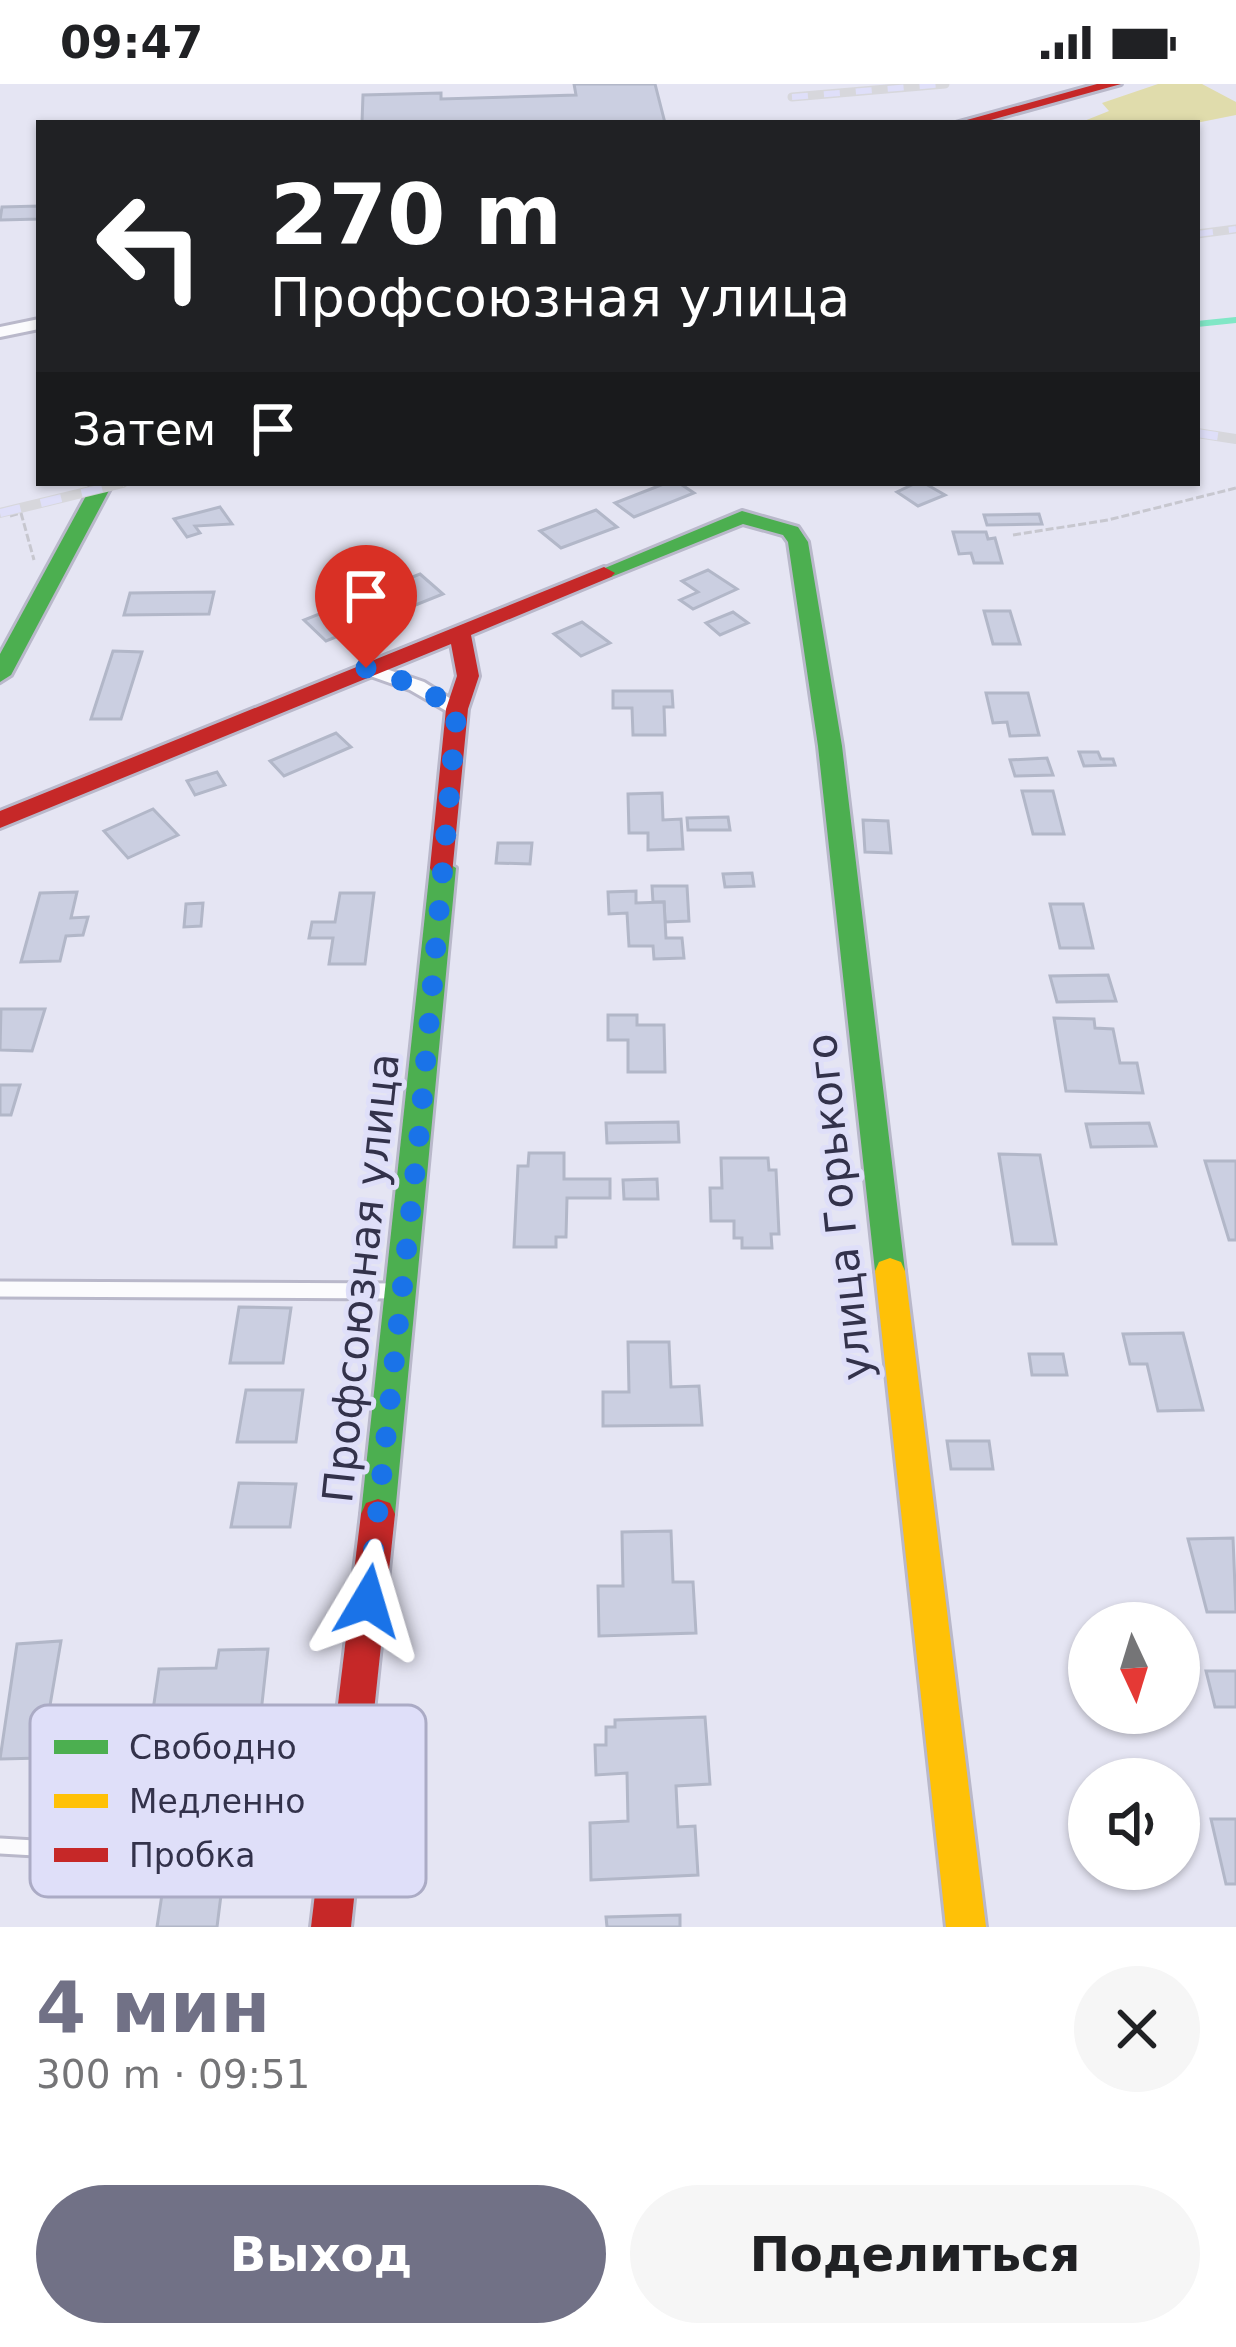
<!DOCTYPE html>
<html lang="ru">
<head>
<meta charset="utf-8">
<style>
	body { margin:0; font-family:"DejaVu Sans",sans-serif; background:#f6f6f6; color:#202124; height:100vh; display:flex; flex-direction:column; font-size:45px; white-space:nowrap }
	* { box-sizing:border-box; margin:0 }
	p { font-size:39px; color:#757577 }
	.icon { flex:none; width:66px; height:66px; fill:none; stroke:currentColor; stroke-width:2; stroke-linecap:round; stroke-linejoin:round }
	.map { position:relative; height:1843px; overflow:hidden }
	.sheet { display:flex; flex-direction:column; background:#fff; flex:1 }
	.sheet>* { flex:none }
	.top-card { position:absolute; left:36px; top:36px; width:1164px; height:366px; border-radius:0px; box-shadow:0 3px 9px #0004; background:#202124; color:#fff; overflow:hidden }
	.needle { width:78px; rotate:176deg }
	.buttons { position:absolute; left:1068px; top:1518px; display:grid; gap:24px }
	.buttons a { display:grid; place-items:center; width:132px; height:132px; border-radius:50%; background:#fff; box-shadow:0 3px 9px #0004; font-size:60px }
	.pin { position:absolute; display:grid; place-items:center; width:102px; height:102px; color:#fff; margin:-123px -51px; border-radius:50% 50% 50% 0; rotate:-45deg; box-shadow:0 0 12px #0007 }
	.pin .icon { rotate:45deg }
	.me { position:absolute; width:132px; margin:-66px; rotate:7deg; stroke-linejoin:round; filter:drop-shadow(0 0 9px #0008) }
	.turn { display:flex; align-items:center; gap:42px; height:252px; padding:0 36px; font-size:54px }
	.turn .icon { width:156px; height:156px; stroke-width:2.5 }
	.turn b { display:block; font-size:84px; line-height:102px }
	.then { display:flex; align-items:center; height:114px; padding:0 36px; background:#0003; gap:24px; font-size:45px }
	.round { display:grid; place-items:center; flex:none; width:126px; height:126px; border-radius:63px; background:#f6f6f6 }
	.overview { display:flex; align-items:center; justify-content:space-between; height:204px; padding:0 36px }
	h1 { font-size:72px; font-weight:800; line-height:90px; color:#717186 }
	.primary-button { display:flex; gap:24px; margin-top:auto; padding:24px 36px }
	.primary-button a { flex:1; height:138px; border-radius:72px; background:#717186; color:#fff; font-size:48px; font-weight:800; line-height:138px; text-align:center }
	.primary-button a+a { background:#f6f6f6; color:#202124 }
	.status { display:flex; justify-content:space-between; align-items:center; height:84px; padding:0 60px; background:#fff; direction:ltr }
	.status svg { height:33px; fill:currentColor }
	.map>svg:first-child { display:block }
	.green { fill:#e0dcac }
	.lines { fill:none; stroke-linecap:round; stroke-linejoin:round }
	.stream { stroke:#81e7c6; stroke-width:6 }
	.building { fill:#cbcfe1; stroke:#b2b7c8; stroke-width:3 }
	.lane-casing { stroke:#b9b8ca; stroke-width:21 }
	.street-casing { stroke:#b9b8ca; stroke-width:6 }
	.fast-casing { stroke:#b9b8ca; stroke-width:6 }
	.slow-casing { stroke:#b9b8ca; stroke-width:6 }
	.jam-casing { stroke:#b9b8ca; stroke-width:6 }
	.path { stroke:#c7c7cf; stroke-width:3; stroke-dasharray:8 3; stroke-linecap:butt }
	.lane { stroke:#fbfbfd; stroke-width:15 }
	.street { fill:#fbfbfd; fill-rule:evenodd }
	.fast { fill:#4caf50; fill-rule:evenodd }
	.slow { fill:#ffc107; fill-rule:evenodd }
	.jam { fill:#c62828; fill-rule:evenodd }
	.rail-far1-casing { stroke:#d7d7dc; stroke-width:9 }
	.rail-casing { stroke:#d7d7dc; stroke-width:10 }
	.rail-far1 { stroke:#dfdff9; stroke-width:6; stroke-dasharray:16; stroke-linecap:butt }
	.rail { stroke:#dfdff9; stroke-width:8; stroke-dasharray:21; stroke-linecap:butt }
	.route { stroke:#1a73e8; stroke-width:21; stroke-dasharray:0 37.8 }
	.labels { text-anchor:middle; dominant-baseline:central; stroke-width:10; stroke-linejoin:round; paint-order:stroke }
	.street-label { font-size:42px; fill:#33324b; stroke:#dfdff9 }
	.key { fill:#dfdff9; stroke:#ababc5; stroke-width:3 }
	.key-label { font-size:33px; fill:#33324b }
</style>
</head>
<body>
<div class="status"><b>09:47</b><svg viewBox="0 0 49 12"><path d="M0 12V9h3v3zM5 12V6h3v6zM10 12V3h3v9zM15 12V0h3v12zM26 1h20v11H26zM47 4h2v5h-2z"/></svg></div>
<div class="map">
<svg width="1236" height="1843" viewBox="0 0 1236 1843">
	<rect width="100%" height="100%" fill="#e5e5f3"/>
	<polygon class="green" points="1158,0 1202,0 1236,18 1236,31 1196,39 1079,39 1109,27 1102,19"/>
	<g class="lines">
		<polyline class="stream" points="1197,240 1236,236"/>
	</g>
	<g class="building">
		<polygon points="574,0 655,0 665,39 362,39 363,11 441,9 441,15 576,11"/>
		<polygon points="39,122 39,135 0,136 2,123"/>
		<polygon points="666,399 679,399 694,409 634,433 615,419"/>
		<polygon points="916,399 924,399 945,411 918,422 897,408"/>
		<polygon points="220,423 232,440 195,442 200,449 187,453 174,435"/>
		<polygon points="596,426 617,443 561,464 540,447"/>
		<polygon points="1039,430 1042,440 987,441 984,431"/>
		<polygon points="953,448 986,448 988,455 995,454 1002,479 974,479 971,469 959,470"/>
		<polygon points="708,486 737,505 693,525 680,516 698,508 682,497"/>
		<polygon points="420,490 443,510 326,557 304,536"/>
		<polygon points="214,508 209,530 124,531 130,509"/>
		<polygon points="984,527 1010,527 1020,560 993,560"/>
		<polygon points="733,528 748,539 720,551 706,539"/>
		<polygon points="582,538 610,559 581,572 554,550"/>
		<polygon points="113,567 142,568 121,635 91,635"/>
		<polygon points="613,607 672,607 673,623 664,623 665,651 633,651 632,624 613,624"/>
		<polygon points="986,609 1028,609 1039,651 1010,652 1007,638 993,639"/>
		<polygon points="336,649 351,663 284,692 270,677"/>
		<polygon points="1079,668 1098,668 1101,675 1113,675 1115,681 1084,682"/>
		<polygon points="1047,674 1053,691 1015,692 1010,676"/>
		<polygon points="217,688 225,701 195,711 187,697"/>
		<polygon points="1022,707 1053,707 1064,750 1033,750"/>
		<polygon points="662,709 663,736 681,735 683,765 648,766 648,749 629,749 628,710"/>
		<polygon points="153,725 178,751 128,774 104,747"/>
		<polygon points="728,733 730,746 688,746 687,734"/>
		<polygon points="863,736 888,737 891,769 865,768"/>
		<polygon points="498,759 532,759 530,780 496,779"/>
		<polygon points="752,789 754,802 725,803 723,790"/>
		<polygon points="652,802 687,802 689,837 665,838 664,818 653,818"/>
		<polygon points="636,807 636,819 664,818 666,854 682,854 684,874 654,875 653,862 629,862 627,829 609,830 608,808"/>
		<polygon points="77,808 71,834 88,833 83,851 66,852 60,877 21,878 40,809"/>
		<polygon points="340,809 374,809 365,880 329,880 333,854 309,854 312,838 335,838"/>
		<polygon points="203,819 201,842 184,843 186,820"/>
		<polygon points="1050,820 1083,820 1093,864 1060,864"/>
		<polygon points="1108,891 1116,917 1057,918 1050,892"/>
		<polygon points="1,925 45,925 32,967 0,966"/>
		<polygon points="608,931 637,931 637,941 664,941 665,988 628,988 628,956 608,956"/>
		<polygon points="1054,934 1094,935 1095,944 1113,945 1120,979 1137,979 1143,1009 1066,1007"/>
		<polygon points="0,1001 20,1001 11,1031 0,1031"/>
		<polygon points="678,1038 679,1058 607,1059 606,1039"/>
		<polygon points="1149,1039 1156,1062 1091,1063 1086,1040"/>
		<polygon points="529,1069 564,1069 564,1095 610,1095 610,1114 567,1114 566,1153 556,1153 556,1163 514,1163 518,1082 528,1082"/>
		<polygon points="999,1070 1040,1071 1056,1160 1013,1160"/>
		<polygon points="721,1074 768,1074 769,1086 776,1086 779,1150 771,1150 772,1164 742,1164 742,1154 734,1154 734,1137 711,1137 710,1104 722,1104"/>
		<polygon points="1205,1077 1236,1077 1236,1156 1229,1156"/>
		<polygon points="657,1095 658,1115 624,1115 623,1096"/>
		<polygon points="239,1223 291,1224 283,1279 230,1279"/>
		<polygon points="1183,1249 1203,1326 1158,1327 1147,1280 1130,1280 1123,1250"/>
		<polygon points="628,1258 669,1258 671,1303 699,1302 702,1341 603,1342 603,1308 629,1308"/>
		<polygon points="1029,1270 1063,1270 1067,1291 1032,1291"/>
		<polygon points="246,1306 303,1306 296,1358 237,1358"/>
		<polygon points="947,1357 989,1357 993,1385 951,1385"/>
		<polygon points="239,1399 296,1400 290,1443 231,1443"/>
		<polygon points="671,1447 673,1498 693,1498 696,1549 599,1552 598,1502 623,1502 622,1448"/>
		<polygon points="1233,1454 1236,1528 1207,1528 1188,1455"/>
		<polygon points="61,1557 41,1674 0,1675 17,1560"/>
		<polygon points="268,1565 256,1674 200,1675 205,1639 151,1640 159,1585 216,1584 219,1566"/>
		<polygon points="1206,1587 1236,1587 1236,1623 1215,1623"/>
		<polygon points="705,1633 710,1700 676,1702 678,1743 695,1742 698,1791 591,1796 590,1739 628,1737 627,1689 596,1691 595,1661 606,1661 606,1643 615,1643 615,1636"/>
		<polygon points="1211,1735 1236,1735 1236,1800 1226,1800"/>
		<polygon points="222,1803 217,1843 157,1843 163,1804"/>
		<polygon points="680,1831 680,1843 607,1843 606,1833"/>
	</g>
	<g class="lines">
		<g class="lane-casing">
			<g id="lane">
				<polyline points="0,1205 401,1207"/>
				<polyline points="0,1762 328,1781"/>
			</g>
		</g>
		<g class="street-casing">
			<g id="street">
				<polygon points="39,235 39,245 0,253 0,243"/>
				<polygon points="366,578 424,598 467,625 464,629 450,629 410,606 359,588 356,584"/>
			</g>
		</g>
		<g class="fast-casing">
			<g id="fast">
				<polygon points="93,399 113,399 11,591 0,598 0,570"/>
				<polygon points="742,427 798,443 808,458 842,662 905,1187 901,1196 890,1200 879,1196 875,1187 818,662 788,458 783,451 743,440 611,493 597,493 593,489"/>
				<polygon points="443,776 456,784 395,1430 390,1441 378,1445 366,1441 361,1430 430,784"/>
			</g>
		</g>
		<g class="slow-casing">
			<polygon id="slow" points="890,1174 901,1178 905,1187 986,1843 946,1843 875,1187 879,1178"/>
		</g>
		<g class="jam-casing">
			<g id="jam">
				<polygon points="1097,0 1121,0 980,39 956,39"/>
				<polygon points="604,483 615,489 611,493 471,551 479,592 468,625 452,790 434,790 430,784 446,625 457,592 451,560 0,744 0,727"/>
				<polygon points="378,1415 390,1419 395,1430 351,1843 311,1843 361,1430 366,1419"/>
			</g>
		</g>
		<g class="path">
			<polyline points="10,432 21,429 34,476"/>
			<polyline points="1013,451 1108,436 1236,404"/>
		</g>
		<use href="#lane" class="lane"/>
		<use href="#street" class="street"/>
		<use href="#fast" class="fast"/>
		<use href="#slow" class="slow"/>
		<use href="#jam" class="jam"/>
		<g class="rail-far1-casing">
			<g id="rail-far1">
				<polyline points="792,13 945,0"/>
				<polyline points="1197,150 1236,145"/>
			</g>
		</g>
		<g class="rail-casing">
			<g id="rail">
				<polyline points="1197,349 1236,355"/>
				<polyline points="0,429 123,399"/>
			</g>
		</g>
		<use href="#rail-far1" class="rail-far1"/>
		<use href="#rail" class="rail"/>
	</g>
	<g class="lines">
		<polyline class="route" points="366,584 417,602 457,625 419,1052 368,1517"/>
	</g>
	<g class="labels">
		<g class="street-label">
			<text transform="translate(839 1123) rotate(-96)">улица Горького</text>
			<text transform="translate(361 1194) rotate(-84)">Профсоюзная улица</text>
		</g>
	</g>
	<rect x="30" y="1621" width="396" height="192" rx="18" class="key"/>
	<rect x="54" y="1656" width="54" height="14" fill="#4caf50"/>
	<rect x="54" y="1710" width="54" height="14" fill="#ffc107"/>
	<rect x="54" y="1764" width="54" height="14" fill="#c62828"/>
	<g class="key-label">
		<text x="129" y="1675">Свободно</text>
		<text x="129" y="1729">Медленно</text>
		<text x="129" y="1783">Пробка</text>
	</g>
</svg>
<div class="buttons">
<a><svg class="needle" viewBox="-14 -14 28 28"><path d="M0-13l5 13h-10z" fill="#e53935"/><path d="M0 13l5-13h-10z" fill="#757577"/></svg></a>
<a><svg class="icon" aria-label="sound" viewBox="0 0 24 24"><path d="M4 9h4l5-4v14l-5-4H4zM17 9q2 3 0 6"/></svg></a>
</div>
<div class="pin" style="left:366px;top:584px;background:#d93025"><svg class="icon" aria-label="arrive" viewBox="0 0 24 24"><path d="M6 21V4h12l-3 4 3 4H6"/></svg></div>
<svg class="me" style="left:368px;top:1517px" viewBox="-20 -20 40 40"><path d="M0-17L14 15 0 8-14 15z" fill="#1a73e8" stroke="#fff" stroke-width="4"/></svg>
<div class="top-card">
<div class="turn"><svg class="icon" aria-label="left" viewBox="0 0 24 24"><path d="M17 20v-9H6M10 6l-5 5 5 5"/></svg><div><b>270 m</b>Профсоюзная улица</div></div>
<div class="then">Затем<svg class="icon" aria-label="arrive" viewBox="0 0 24 24"><path d="M6 21V4h12l-3 4 3 4H6"/></svg></div>
</div>
</div>
<section class="sheet">
<div class="overview"><div><h1>4 мин</h1><p>300 m · 09:51</p></div><a class="round"><svg class="icon" aria-label="close" viewBox="0 0 24 24"><path d="M6 6l12 12M18 6L6 18"/></svg></a></div>
<div class="primary-button"><a>Выход</a><a>Поделиться</a></div>
</section>
</body>
</html>
